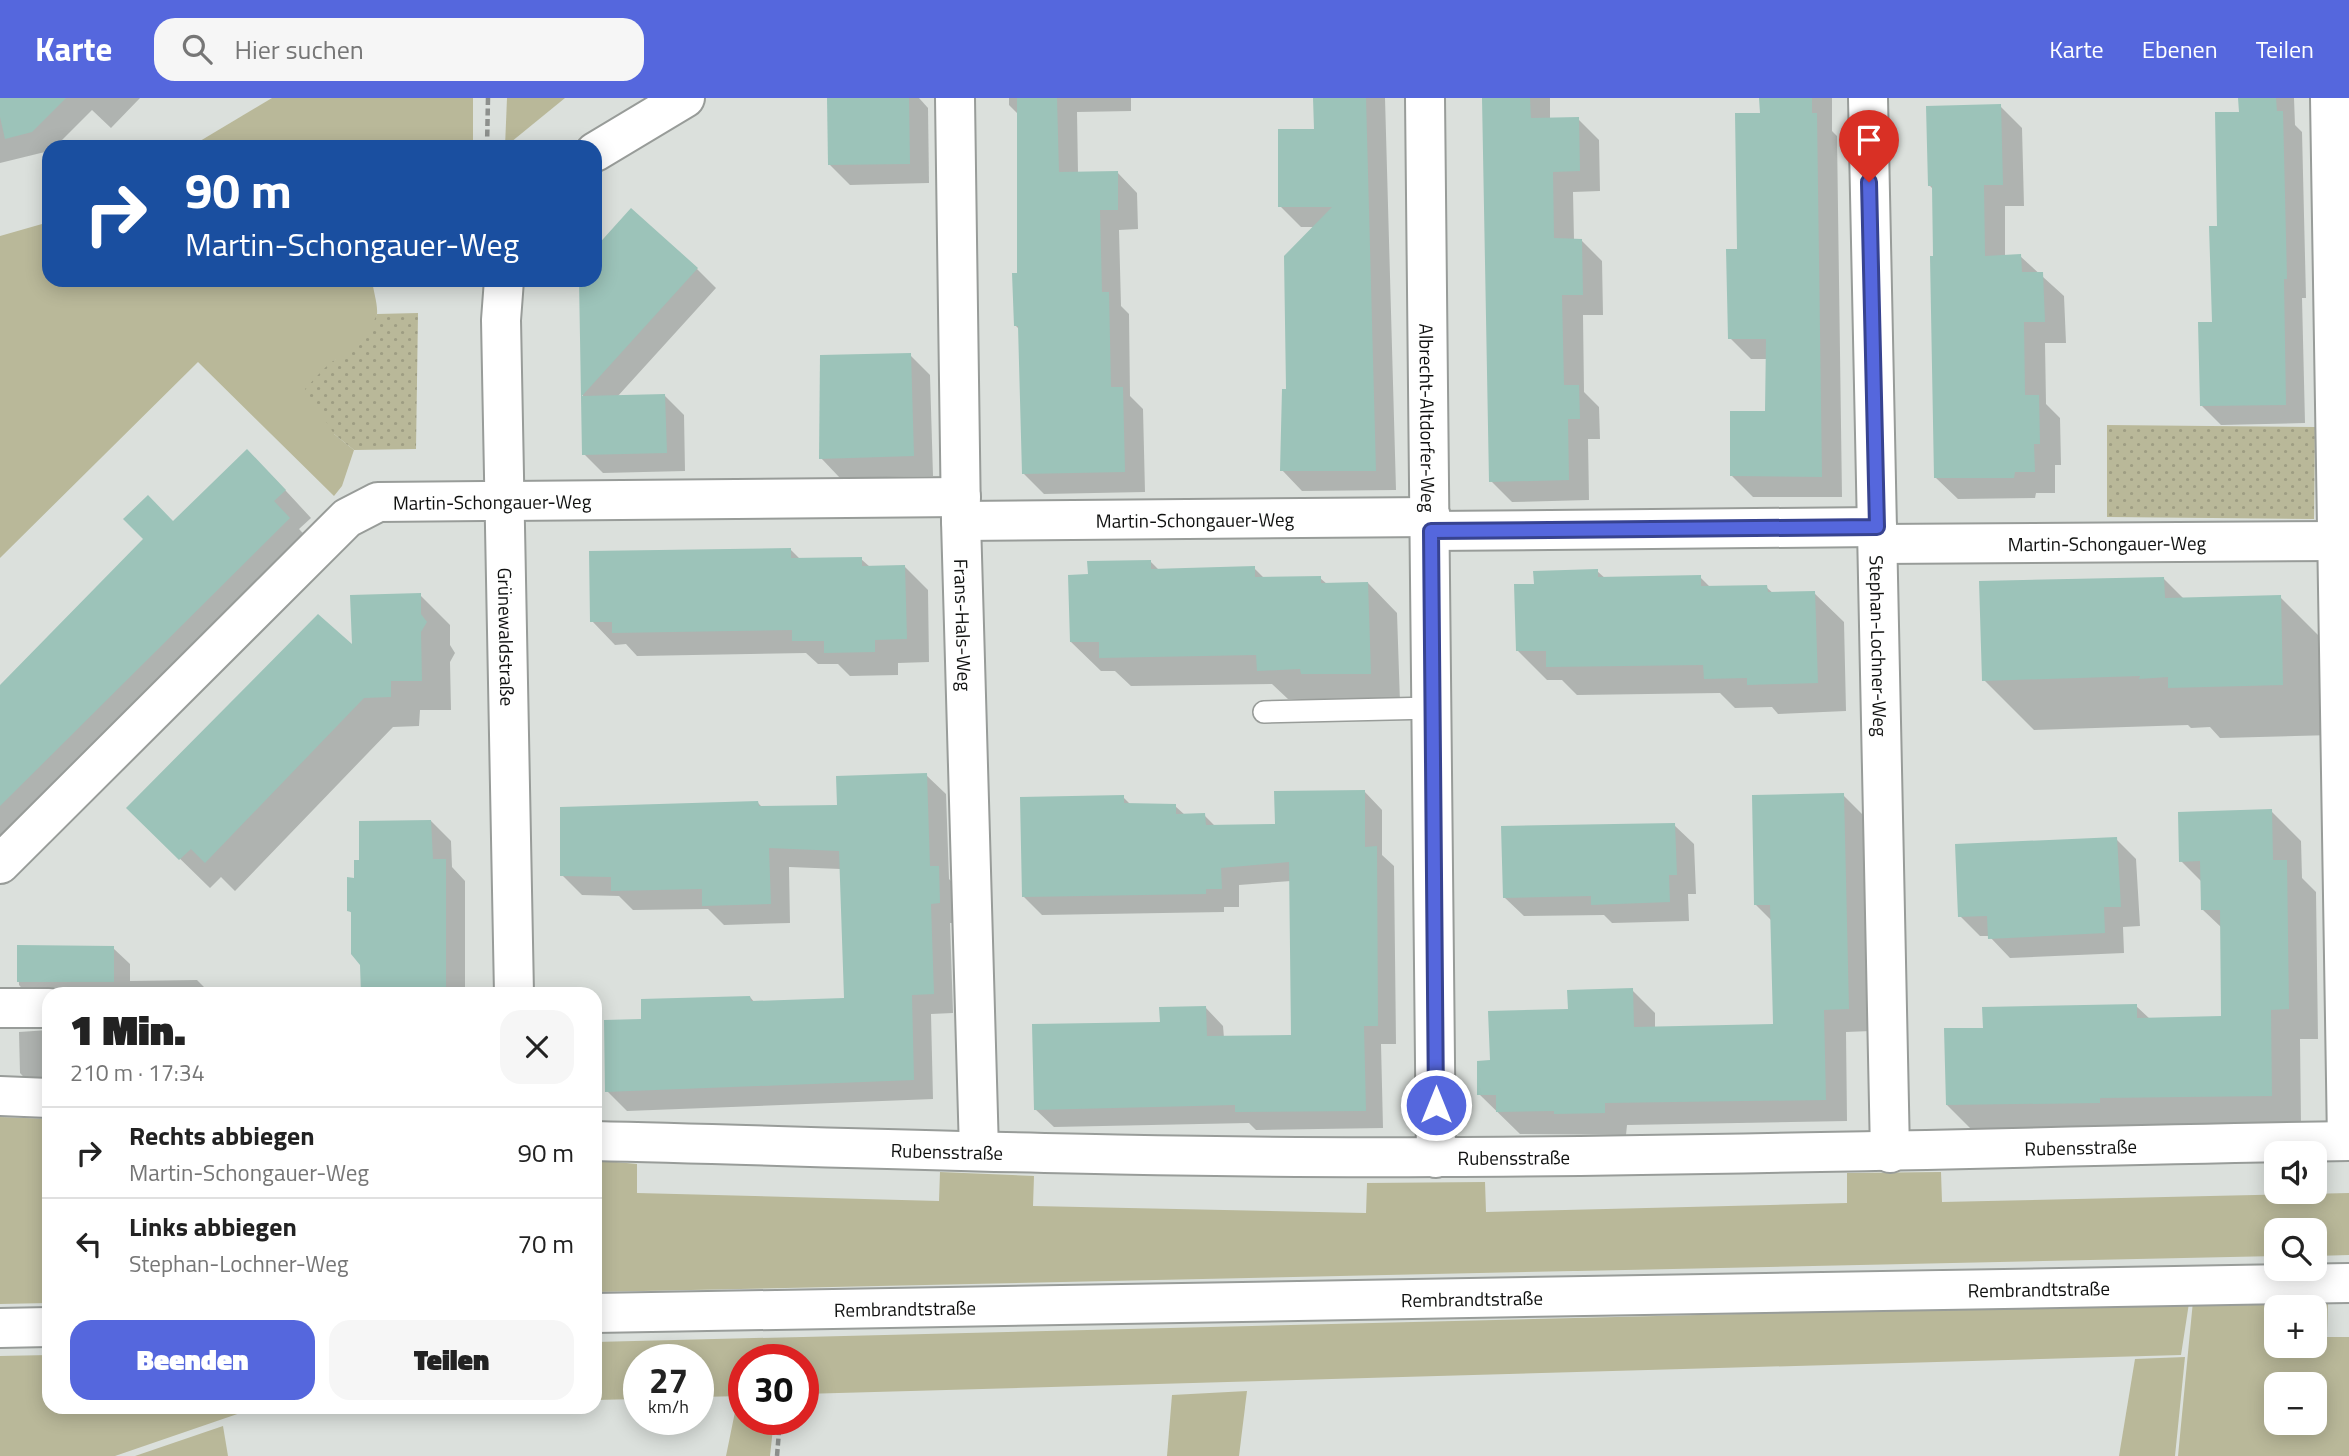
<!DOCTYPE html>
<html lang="de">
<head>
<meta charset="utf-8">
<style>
	body { margin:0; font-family:"Titillium Web",sans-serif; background:#f6f6f6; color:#222; height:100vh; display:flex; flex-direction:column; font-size:26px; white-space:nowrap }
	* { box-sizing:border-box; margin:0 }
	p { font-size:23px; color:#767676 }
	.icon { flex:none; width:38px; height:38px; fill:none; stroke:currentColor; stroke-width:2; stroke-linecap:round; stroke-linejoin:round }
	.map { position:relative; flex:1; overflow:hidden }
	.panel { position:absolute; left:42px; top:889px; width:560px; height:427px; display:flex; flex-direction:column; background:#fff; border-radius:21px; box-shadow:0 4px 18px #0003 }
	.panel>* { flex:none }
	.top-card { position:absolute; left:42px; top:42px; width:560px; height:147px; border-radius:21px; box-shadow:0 4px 18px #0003; background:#1a4fa0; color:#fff; overflow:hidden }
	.controls { position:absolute; left:2264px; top:1043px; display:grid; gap:14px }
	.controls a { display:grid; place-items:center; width:63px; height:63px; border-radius:14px; background:#fff; box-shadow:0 4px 18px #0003; font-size:35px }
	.speed { position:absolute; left:623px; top:1246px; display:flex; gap:14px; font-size:35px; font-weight:700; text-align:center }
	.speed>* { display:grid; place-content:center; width:91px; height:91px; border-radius:50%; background:#fff; box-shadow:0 4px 18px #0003; line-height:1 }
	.speed small { font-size:18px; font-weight:400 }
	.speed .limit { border:10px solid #d22; background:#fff; color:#111 }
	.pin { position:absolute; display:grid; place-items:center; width:60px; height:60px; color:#fff; margin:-72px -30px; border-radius:50% 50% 50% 0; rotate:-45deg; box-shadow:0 0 7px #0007 }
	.pin .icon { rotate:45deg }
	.me { position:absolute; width:77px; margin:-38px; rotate:0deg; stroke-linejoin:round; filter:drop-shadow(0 0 5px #0008) }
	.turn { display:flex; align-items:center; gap:24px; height:147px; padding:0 28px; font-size:32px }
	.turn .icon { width:91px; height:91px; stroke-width:2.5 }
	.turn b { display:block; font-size:49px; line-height:60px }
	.round { display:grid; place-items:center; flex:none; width:74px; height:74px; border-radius:21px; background:#f6f6f6 }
	.headline { display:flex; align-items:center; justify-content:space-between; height:119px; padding:0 28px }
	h1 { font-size:42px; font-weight:800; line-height:52px }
	.button { display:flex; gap:14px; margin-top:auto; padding:14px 28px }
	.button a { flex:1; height:80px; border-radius:21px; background:#5567dd; color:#fff; font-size:28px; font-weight:800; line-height:80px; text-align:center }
	.button a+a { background:#f6f6f6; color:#222 }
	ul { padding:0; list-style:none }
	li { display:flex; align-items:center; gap:21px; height:91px; padding:0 28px; border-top:2px solid #e0e0e0 }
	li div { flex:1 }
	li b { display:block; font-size:26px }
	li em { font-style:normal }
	header { display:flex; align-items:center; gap:42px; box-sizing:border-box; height:98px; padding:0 35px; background:#5567dd; color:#fff }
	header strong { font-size:33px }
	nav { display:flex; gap:38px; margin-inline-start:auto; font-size:24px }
	.search { width:490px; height:63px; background:#f6f6f6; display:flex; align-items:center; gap:18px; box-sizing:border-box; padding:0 24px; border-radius:21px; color:#767676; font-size:26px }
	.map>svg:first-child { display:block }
	.grass { fill:#b9b899; fill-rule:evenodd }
	.park { fill:url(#park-dots) }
	.shadow { fill:#0003 }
	.building { fill:#9cc3b9 }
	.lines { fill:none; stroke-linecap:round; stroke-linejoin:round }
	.service-casing { stroke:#989c99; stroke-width:24 }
	.minor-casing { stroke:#989c99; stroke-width:42 }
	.tertiary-casing { stroke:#989c99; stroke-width:42 }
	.path { stroke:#8d908d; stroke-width:4.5; stroke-dasharray:7 3.5; stroke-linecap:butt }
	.service { stroke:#fff; stroke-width:21 }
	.minor { stroke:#fff; stroke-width:38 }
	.tertiary { stroke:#fff; stroke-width:38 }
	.route-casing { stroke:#374390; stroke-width:18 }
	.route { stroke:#5567dd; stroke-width:12 }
	.labels { text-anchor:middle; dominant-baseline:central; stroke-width:5; stroke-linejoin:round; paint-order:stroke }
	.street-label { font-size:19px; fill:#111211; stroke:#dbe0dc }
</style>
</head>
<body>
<header>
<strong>Karte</strong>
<div class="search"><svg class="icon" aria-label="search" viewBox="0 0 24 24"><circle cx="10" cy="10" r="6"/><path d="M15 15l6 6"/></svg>Hier suchen</div>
<nav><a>Karte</a><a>Ebenen</a><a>Teilen</a></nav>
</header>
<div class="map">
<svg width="2349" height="1358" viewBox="0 0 2349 1358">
	<defs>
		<pattern id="park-dots" width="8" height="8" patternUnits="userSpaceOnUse" patternTransform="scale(1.75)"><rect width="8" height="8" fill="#b9b899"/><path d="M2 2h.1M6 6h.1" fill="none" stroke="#9e9d83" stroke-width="1.8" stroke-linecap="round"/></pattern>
	</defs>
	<rect width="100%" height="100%" fill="#dbe0dc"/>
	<g class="grass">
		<polygon points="272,0 473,0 473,49 190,49"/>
		<polygon points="507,0 565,0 505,49"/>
		<path d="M 49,124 L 49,182 L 372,182 C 373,192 378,206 377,216 C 374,239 352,256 333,263 L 334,336 L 354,352 L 342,388 L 334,398 L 198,264 L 0,460 L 0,138 Z"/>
		<polygon points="0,1019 49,1021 49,1205 0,1206"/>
		<polygon points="595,1062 637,1066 637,1095 939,1103 940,1074 1034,1078 1033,1108 1366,1115 1367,1085 1485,1084 1486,1114 1847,1105 1847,1075 1941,1074 1942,1104 2349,1095 2349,1157 2315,1158 2315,1132 2277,1132 2277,1158 595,1194"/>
		<path d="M 2193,1203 L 2328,1205 L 2327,1239 L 2349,1239 L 2349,1358 L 2178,1358 ZM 2277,1209 L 2315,1209 L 2315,1248 L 2277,1248 ZM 2277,1286 L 2315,1286 L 2315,1325 L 2277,1325 Z"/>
		<polygon points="2189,1205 2181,1257 803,1296 803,1262 744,1262 744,1298 698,1299 698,1262 639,1262 639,1301 595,1302 595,1244"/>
		<polygon points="49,1257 49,1309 355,1309 249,1312 115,1358 0,1358 0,1258"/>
		<polygon points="2185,1259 2175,1358 2119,1358 2135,1261"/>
		<polygon points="1247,1293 1239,1358 1167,1358 1172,1297"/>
		<polygon points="737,1304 744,1304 744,1321 774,1321 770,1358 726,1358"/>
		<polygon points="223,1328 228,1358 135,1358"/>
	</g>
	<g class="park">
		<path d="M 418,215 L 416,351 L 354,352 L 334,336 L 305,291 C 313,283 323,270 333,263 C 361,246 363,249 377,216 Z"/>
		<polygon points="2107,327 2315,329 2314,421 2107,419"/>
	</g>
	<g class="shadow">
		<polygon points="0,0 140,0 111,30 92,12 55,49 49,49 49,53 0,65"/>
		<polygon points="829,0 919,0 928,10 929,85 850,87 830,67"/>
		<polygon points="1009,0 1131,0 1131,13 1077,14 1078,75 1117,74 1137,95 1138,131 1119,132 1121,208 1129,216 1130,298 1143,311 1145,394 1044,396 1024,376 1020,232 1015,227 1019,177 1019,17 1009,7"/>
		<polygon points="1315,0 1385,0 1396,392 1302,393 1282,372 1287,292 1315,129 1301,129 1280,108 1316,33"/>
		<polygon points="1483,0 1550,0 1550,21 1578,21 1599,42 1600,93 1573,94 1574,142 1581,142 1602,163 1603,217 1583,217 1584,294 1599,309 1600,341 1588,341 1589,402 1512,404 1491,383"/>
		<polygon points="1761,0 1832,0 1832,33 1837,38 1842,399 1753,399 1732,378 1767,315 1767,261 1751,261 1730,240 1739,153 1761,17"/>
		<polygon points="2240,0 2294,0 2295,27 2302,34 2306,200 2302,200 2305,325 2221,327 2202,308 2214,226 2219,130 2241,16"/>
		<polygon points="2000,8 2022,30 2024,108 2005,108 2005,159 2020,158 2064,198 2066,245 2045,245 2046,306 2060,320 2061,367 2055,367 2055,395 2036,395 2035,400 1958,401 1936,380 1933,91 1930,88"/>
		<polygon points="595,156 697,171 716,190 617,299 665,298 684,317 685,373 603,375 584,356 581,182 595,182"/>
		<polygon points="910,257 930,277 933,378 840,380 821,360"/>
		<polygon points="274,380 311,420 299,431 315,448 0,761 0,590 173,425"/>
		<polygon points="790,451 801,462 861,461 870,469 905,469 928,492 929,564 898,565 898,577 850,578 838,566 818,566 806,555 637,558 626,546 615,547 592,523"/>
		<polygon points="1150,463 1159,472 1254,470 1265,481 1320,480 1327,486 1368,485 1397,515 1400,605 1288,601 1272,586 1131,588 1115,573 1101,573 1071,544 1090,478"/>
		<polygon points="1597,473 1606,481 1700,479 1711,490 1766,489 1774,496 1814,495 1844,524 1846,613 1778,616 1772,609 1735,610 1720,595 1577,597 1562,582 1547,582 1518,553 1536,487"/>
		<polygon points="2164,481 2184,501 2280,499 2330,549 2333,637 2220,640 2210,629 2191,630 2188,627 2034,632 1984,582"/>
		<polygon points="420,497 450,527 450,547 455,555 450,564 451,612 420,612 419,628 393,629 235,793 221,779 210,790 128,710"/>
		<polygon points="926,677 946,696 949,781 958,790 959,825 950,825 953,915 931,916 933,1001 627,1013 607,993 643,923 750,899 755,905 846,902 841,771 789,769 790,825 724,827 708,811 633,812 619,798 582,797 562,777 758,705 763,710 839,709"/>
		<polygon points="1364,693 1382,712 1382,757 1394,768 1396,946 1381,946 1383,1030 1256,1032 1249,1025 1054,1029 1035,1011 1162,925 1205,909 1223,928 1224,940 1292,939 1291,783 1239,787 1239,809 1224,809 1224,814 1042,817 1024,799 1123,699 1131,707 1175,708 1185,717 1204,717 1216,729 1277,728"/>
		<polygon points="1843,697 1865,719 1871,933 1846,934 1847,1023 1627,1027 1626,1037 1520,1036 1479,996 1491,964 1570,912 1632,892 1655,915 1655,930 1775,928 1772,823 1756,807"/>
		<polygon points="2271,713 2301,743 2302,780 2316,794 2318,941 2300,941 2301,1027 1977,1037 1947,1007 1984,931 2136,908 2150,921 2223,920 2222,830 2203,812 2203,785 2181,763"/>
		<polygon points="431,723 451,743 452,769 465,783 465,896 362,896 362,867 353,817 349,812 356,782"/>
		<polygon points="1674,727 1694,746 1696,796 1688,796 1689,823 1612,825 1604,817 1524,818 1504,799"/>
		<polygon points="2116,741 2136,761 2140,828 2123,829 2124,855 2010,860 1989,838 1980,838 1960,818"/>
		<polygon points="18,849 113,850 130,866 130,883 197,882 211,896 49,896 35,904 19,887"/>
		<polygon points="281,894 283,896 221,896"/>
		<polygon points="49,932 49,991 36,992 20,975 19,934"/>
	</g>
	<g class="building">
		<polygon points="0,0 66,0 32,34 5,41 0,19"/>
		<polygon points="827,0 909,0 910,66 828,67"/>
		<polygon points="1017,0 1057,0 1059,74 1118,73 1118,112 1100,112 1102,194 1109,194 1111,289 1123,289 1125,374 1022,376 1018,228 1014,228 1012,175 1017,175"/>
		<polygon points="1313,0 1366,0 1376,373 1280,373 1282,291 1286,291 1284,158 1332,109 1278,109 1278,31 1314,31"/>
		<polygon points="1482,0 1530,0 1531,20 1579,19 1580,73 1553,74 1554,140 1582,141 1583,197 1562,197 1564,287 1579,287 1580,321 1568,321 1569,382 1489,384"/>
		<polygon points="1759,0 1812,0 1812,15 1817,15 1822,379 1730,378 1730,313 1765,313 1766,241 1728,241 1726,151 1737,151 1735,15 1760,15"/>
		<polygon points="2238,0 2276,0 2277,13 2283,13 2287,181 2284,181 2286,307 2200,308 2198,224 2212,224 2209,128 2217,128 2215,14 2239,14"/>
		<polygon points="2001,6 2003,87 1984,87 1985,158 2021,156 2022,174 2043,174 2045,224 2024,224 2025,297 2039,297 2040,346 2034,346 2035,374 2015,374 2014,380 1934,380 1930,158 1933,158 1932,88 1928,88 1926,8"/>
		<polygon points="631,110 698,170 582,298 665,296 667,355 582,357 579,182 595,182 595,150"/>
		<polygon points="911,255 914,358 819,361 820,257"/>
		<polygon points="247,351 286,392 274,403 290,420 0,708 0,587 143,441 123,421 148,397 173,423"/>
		<polygon points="791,450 791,460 862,459 862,468 905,467 907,541 875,542 875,554 824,555 824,543 792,543 792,532 612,535 612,524 590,524 589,453"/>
		<polygon points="1151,462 1151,471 1255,468 1255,479 1321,478 1321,485 1368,484 1371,576 1301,576 1300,571 1257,573 1256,557 1099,560 1099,544 1070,544 1068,477 1088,476 1087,463"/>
		<polygon points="1598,471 1598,479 1701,477 1701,488 1767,487 1768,494 1815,493 1818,585 1747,587 1747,580 1704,581 1703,567 1546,569 1546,553 1516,553 1514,486 1534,486 1533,473"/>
		<polygon points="2164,479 2165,500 2281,497 2283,587 2168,590 2168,579 2139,581 2140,578 1982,583 1979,483"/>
		<polygon points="421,495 421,516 427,524 421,534 422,583 391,583 391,599 364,600 205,765 191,751 179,762 126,710 318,516 352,546 350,497"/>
		<polygon points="927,675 930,768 939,768 940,805 931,806 934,896 912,897 914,982 605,994 604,922 641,921 641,901 750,898 751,903 844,900 839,753 769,750 771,806 702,808 702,791 611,793 611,779 560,778 560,709 758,703 759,708 837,707 836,678"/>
		<polygon points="1365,692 1365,749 1377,748 1378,928 1364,928 1366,1013 1235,1014 1235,1007 1034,1012 1032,926 1160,924 1159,909 1206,908 1207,938 1291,937 1289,764 1221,770 1222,791 1206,791 1206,796 1022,799 1020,699 1124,697 1124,705 1176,706 1176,716 1205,715 1206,727 1275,726 1274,693"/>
		<polygon points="1844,695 1849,911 1824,912 1826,1002 1605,1005 1605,1015 1554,1016 1554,1013 1496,1014 1496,997 1477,997 1477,963 1490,962 1488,913 1568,911 1567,892 1633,890 1634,929 1773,926 1770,807 1754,807 1752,697"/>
		<polygon points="2272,711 2273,762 2287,762 2289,911 2271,912 2272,998 2100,1000 2100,1005 1946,1007 1944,930 1983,930 1982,909 2137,906 2137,920 2221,918 2220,812 2201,812 2200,763 2179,764 2178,714"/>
		<polygon points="431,722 433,761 446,761 446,896 361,896 360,867 351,856 351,814 347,813 347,779 354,780 354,762 359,762 359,723"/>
		<polygon points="1675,725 1677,777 1669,777 1670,804 1591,807 1591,798 1503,800 1501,728"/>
		<polygon points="2117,739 2121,809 2104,809 2105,835 1988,841 1987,818 1958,819 1955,746"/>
		<polygon points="17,847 114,848 114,884 17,884"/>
	</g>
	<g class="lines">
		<g class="service-casing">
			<polyline id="service" points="1264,614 1433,610"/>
		</g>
		<g class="minor-casing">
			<g id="minor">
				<path id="s1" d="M 955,0 L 961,423 L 979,1053"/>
				<path id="s2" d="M 1425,0 L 1436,1060"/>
				<path id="s3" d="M 1868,0 L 1890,1055"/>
				<polyline points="2330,0 2347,1043"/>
				<polyline points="595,54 685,0"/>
				<path id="s4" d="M 504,182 L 501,222 L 514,896"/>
				<path id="s5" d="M 961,423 L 1431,419"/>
				<polyline points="1431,433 1877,429"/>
				<path id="s6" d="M 1878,446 L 2337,443"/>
				<path id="s7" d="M 0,766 L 347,420 L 378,404 L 961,399"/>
				<polyline points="0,910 49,910"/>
				<polyline points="0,998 49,1000"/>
				<path id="s8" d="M 595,1043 C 877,1050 1159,1061 1441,1059 C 1744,1058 2046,1048 2349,1043"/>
			</g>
		</g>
		<g class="tertiary-casing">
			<g id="tertiary">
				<path id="s9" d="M 595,1215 L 2349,1185"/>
				<polyline points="0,1230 49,1229"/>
			</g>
		</g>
		<g class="path">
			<polyline points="487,49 488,0"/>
			<polyline points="777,1358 780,1321"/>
		</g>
		<use href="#service" class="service"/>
		<use href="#minor" class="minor"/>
		<use href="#tertiary" class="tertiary"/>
	</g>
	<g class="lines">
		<g class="route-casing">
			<polyline id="route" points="1436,1007 1431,433 1877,429 1869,84"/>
		</g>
		<use href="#route" class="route"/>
	</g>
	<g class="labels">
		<g class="street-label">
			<text stroke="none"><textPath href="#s2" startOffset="320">Albrecht-Altdorfer-Weg</textPath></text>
			<text stroke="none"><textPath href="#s7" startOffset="639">Martin-Schongauer-Weg</textPath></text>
			<text stroke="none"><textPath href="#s5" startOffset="234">Martin-Schongauer-Weg</textPath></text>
			<text stroke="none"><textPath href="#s6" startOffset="229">Martin-Schongauer-Weg</textPath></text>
			<text stroke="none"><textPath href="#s1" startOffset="527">Frans-Hals-Weg</textPath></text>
			<text stroke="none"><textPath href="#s4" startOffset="357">Grünewaldstraße</textPath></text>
			<text stroke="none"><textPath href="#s3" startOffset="548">Stephan-Lochner-Weg</textPath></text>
			<text stroke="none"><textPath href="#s8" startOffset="1486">Rubensstraße</textPath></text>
			<text stroke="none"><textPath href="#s8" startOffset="352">Rubensstraße</textPath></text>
			<text stroke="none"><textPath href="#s8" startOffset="919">Rubensstraße</textPath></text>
			<text stroke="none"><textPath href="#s9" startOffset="1444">Rembrandtstraße</textPath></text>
			<text stroke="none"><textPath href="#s9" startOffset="877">Rembrandtstraße</textPath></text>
			<text stroke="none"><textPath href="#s9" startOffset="310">Rembrandtstraße</textPath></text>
		</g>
	</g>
</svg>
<div class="controls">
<a><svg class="icon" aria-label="sound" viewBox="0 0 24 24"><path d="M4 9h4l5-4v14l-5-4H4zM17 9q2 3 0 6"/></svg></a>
<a><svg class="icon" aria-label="search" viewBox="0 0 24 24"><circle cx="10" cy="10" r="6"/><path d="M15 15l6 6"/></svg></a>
<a>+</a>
<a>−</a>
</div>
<div class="speed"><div>27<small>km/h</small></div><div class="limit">30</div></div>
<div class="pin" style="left:1869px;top:84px;background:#d93025"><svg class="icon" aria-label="arrive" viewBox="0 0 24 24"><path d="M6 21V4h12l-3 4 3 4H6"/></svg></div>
<svg class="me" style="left:1436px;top:1007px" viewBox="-20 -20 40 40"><circle r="17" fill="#5567dd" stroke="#fff" stroke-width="3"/><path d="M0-11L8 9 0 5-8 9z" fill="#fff"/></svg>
<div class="top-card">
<div class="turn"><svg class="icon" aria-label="right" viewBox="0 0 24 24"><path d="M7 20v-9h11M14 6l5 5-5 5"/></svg><div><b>90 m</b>Martin-Schongauer-Weg</div></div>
</div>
<section class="panel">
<div class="headline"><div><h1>1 Min.</h1><p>210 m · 17:34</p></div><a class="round"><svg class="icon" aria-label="close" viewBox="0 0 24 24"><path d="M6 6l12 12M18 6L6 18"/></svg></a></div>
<ul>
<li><svg class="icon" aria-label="right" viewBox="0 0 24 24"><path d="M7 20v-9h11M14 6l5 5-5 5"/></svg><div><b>Rechts abbiegen</b><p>Martin-Schongauer-Weg</p></div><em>90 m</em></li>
<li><svg class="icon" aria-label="left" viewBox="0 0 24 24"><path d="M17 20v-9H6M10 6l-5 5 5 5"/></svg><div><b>Links abbiegen</b><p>Stephan-Lochner-Weg</p></div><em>70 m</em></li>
</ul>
<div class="button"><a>Beenden</a><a>Teilen</a></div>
</section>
</div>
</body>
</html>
